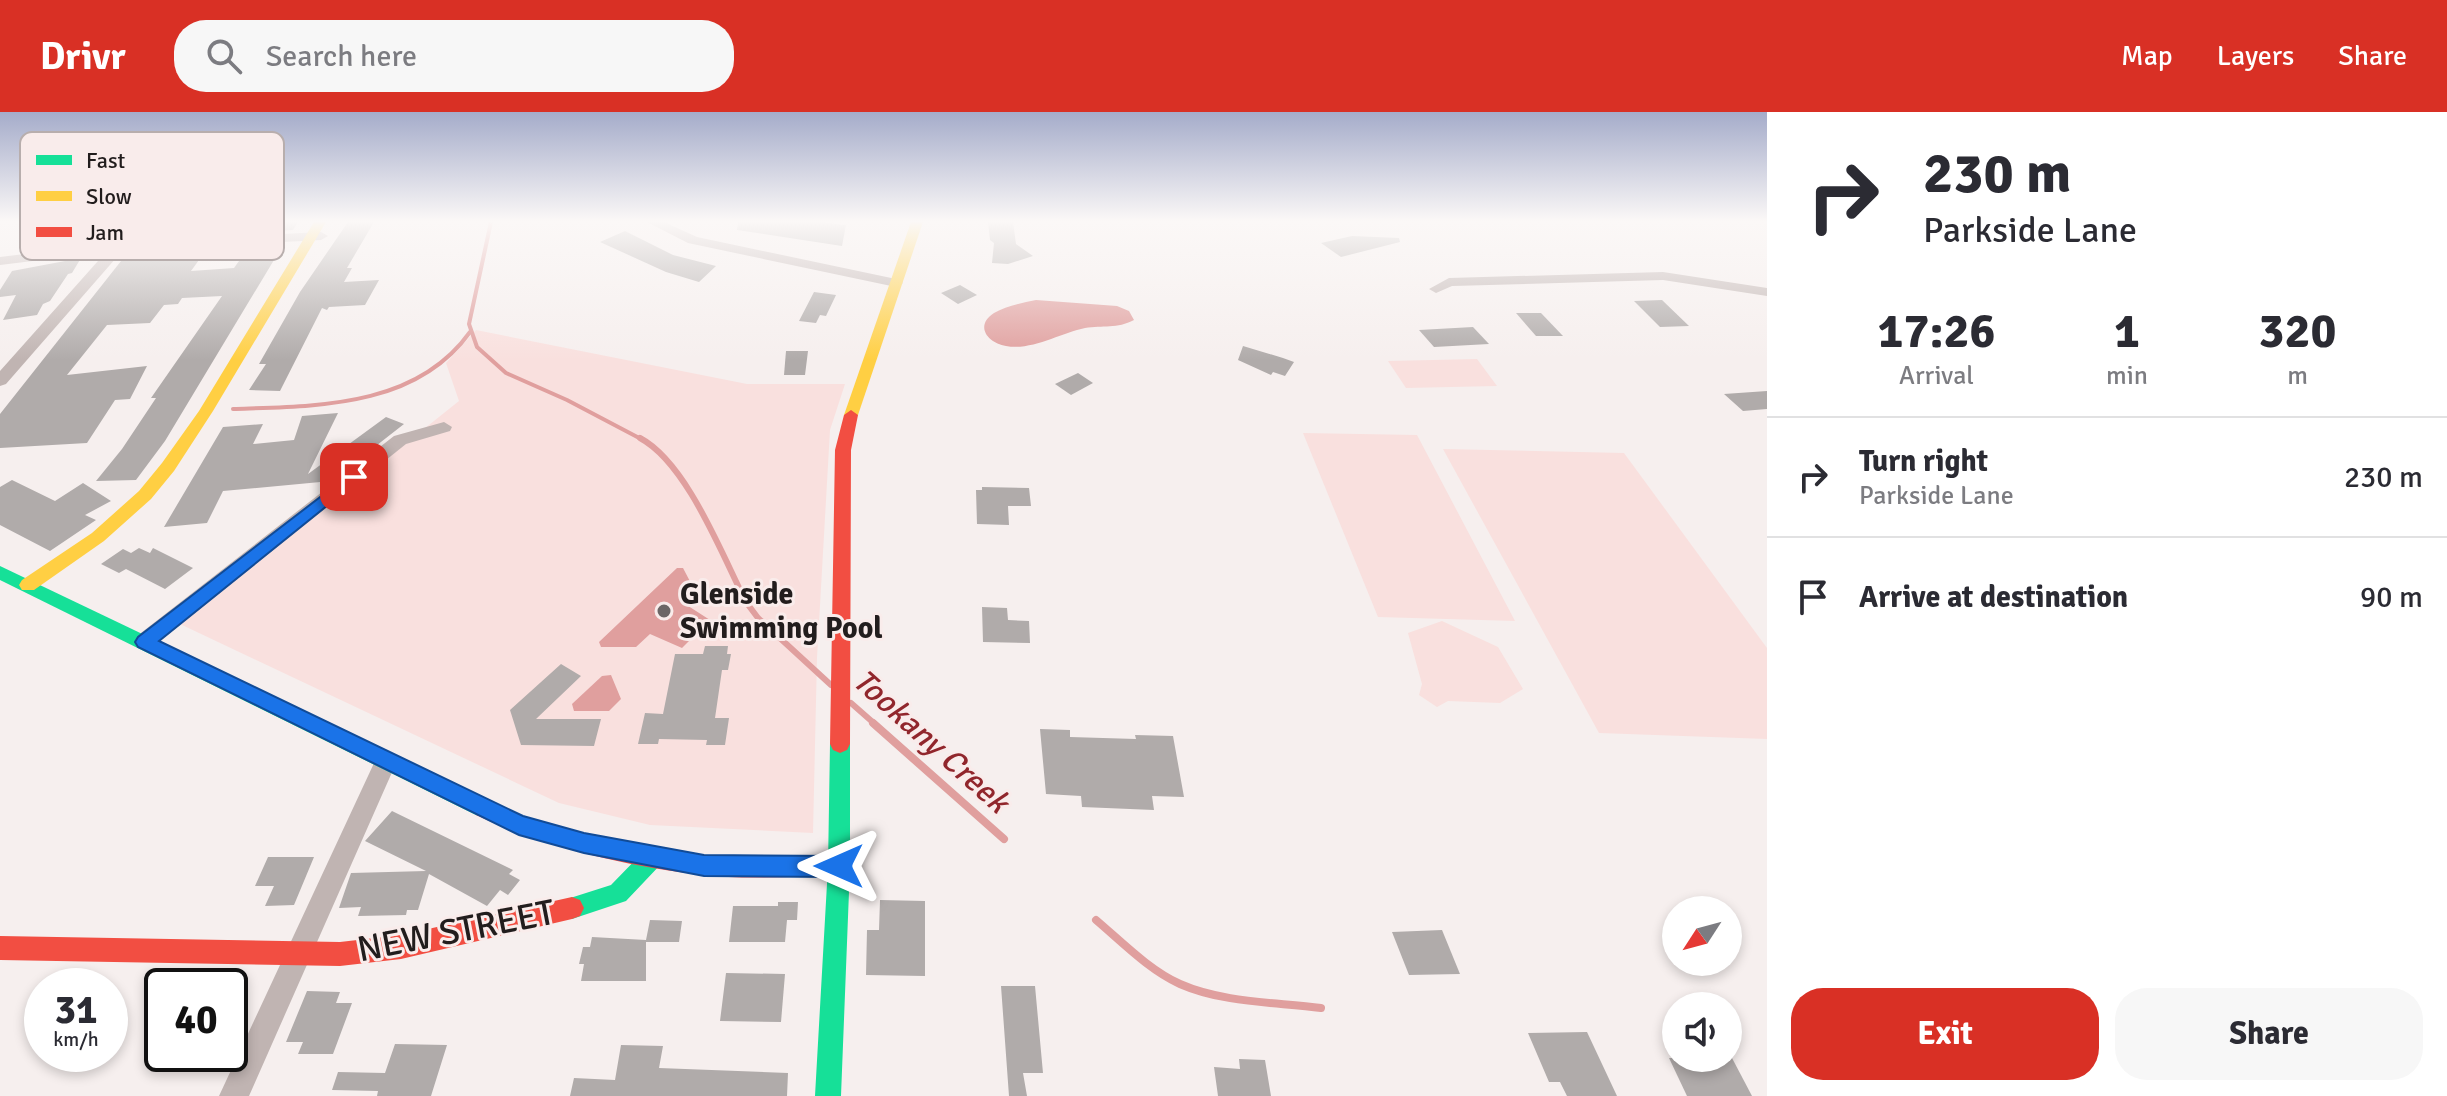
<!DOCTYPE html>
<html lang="en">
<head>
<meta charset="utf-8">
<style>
	body { margin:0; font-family:Signika,sans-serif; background:#f7f7f7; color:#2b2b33; height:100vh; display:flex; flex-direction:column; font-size:30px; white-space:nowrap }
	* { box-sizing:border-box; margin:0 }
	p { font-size:26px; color:#7c7c81 }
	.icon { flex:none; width:44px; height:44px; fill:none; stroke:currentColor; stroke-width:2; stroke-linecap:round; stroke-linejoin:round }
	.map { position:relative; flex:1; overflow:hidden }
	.side { display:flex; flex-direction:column; background:#fff; width:680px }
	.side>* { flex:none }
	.hud { background:#fff; color:#2b2b33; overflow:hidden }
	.needle { width:52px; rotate:234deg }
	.controls { position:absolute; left:1662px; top:784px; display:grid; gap:16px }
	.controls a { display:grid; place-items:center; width:80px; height:80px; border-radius:50%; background:#fff; box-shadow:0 4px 12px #0003; font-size:40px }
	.speed { position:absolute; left:24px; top:856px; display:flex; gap:16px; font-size:40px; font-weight:700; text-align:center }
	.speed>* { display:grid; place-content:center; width:104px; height:104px; border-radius:50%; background:#fff; box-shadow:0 4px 12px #0003; line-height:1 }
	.speed small { font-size:20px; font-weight:400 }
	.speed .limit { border:4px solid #111; border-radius:12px; background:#fff; color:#111 }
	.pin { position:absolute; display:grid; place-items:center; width:68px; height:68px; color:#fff; margin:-34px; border-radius:16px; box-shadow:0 4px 12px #0006 }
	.me { position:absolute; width:88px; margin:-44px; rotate:270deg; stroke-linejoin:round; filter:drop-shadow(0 0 6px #0008) }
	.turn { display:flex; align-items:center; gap:28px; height:168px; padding:0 24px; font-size:36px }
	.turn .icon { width:104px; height:104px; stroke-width:2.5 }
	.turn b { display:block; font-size:56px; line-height:68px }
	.eta { display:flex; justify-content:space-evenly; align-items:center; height:136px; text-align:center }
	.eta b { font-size:48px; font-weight:700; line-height:56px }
	.button { display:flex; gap:16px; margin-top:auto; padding:16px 24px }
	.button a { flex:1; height:92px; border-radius:32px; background:#d93025; color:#fff; font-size:32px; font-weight:700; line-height:92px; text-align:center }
	.button a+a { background:#f7f7f7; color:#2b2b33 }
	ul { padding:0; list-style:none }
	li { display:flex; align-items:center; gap:24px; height:120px; padding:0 24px; border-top:2px solid #e1e1e2 }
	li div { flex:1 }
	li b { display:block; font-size:30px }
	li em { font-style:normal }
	header { display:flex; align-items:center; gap:48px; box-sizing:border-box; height:112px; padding:0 40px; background:#d93025; color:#fff }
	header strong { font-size:38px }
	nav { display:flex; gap:44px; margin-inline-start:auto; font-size:28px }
	.search { width:560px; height:72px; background:#f7f7f7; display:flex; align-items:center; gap:20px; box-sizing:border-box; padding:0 28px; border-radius:32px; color:#7c7c81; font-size:30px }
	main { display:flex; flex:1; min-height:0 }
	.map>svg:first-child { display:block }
	.green { fill:#f9e0de }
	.water { fill:#e09f9e }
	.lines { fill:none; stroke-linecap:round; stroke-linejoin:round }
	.stream-far2 { stroke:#e09f9e; stroke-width:4 }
	.stream-far1 { stroke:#e09f9e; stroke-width:6 }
	.stream { stroke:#e09f9e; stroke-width:8 }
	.building { fill:#b0abaa }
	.street { fill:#c0b4b2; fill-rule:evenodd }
	.fast { fill:#16e098; fill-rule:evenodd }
	.slow { fill:#ffcf43; fill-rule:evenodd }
	.jam { fill:#f24e42; fill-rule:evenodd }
	.route { fill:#1a73e8; stroke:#114b97; stroke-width:2 }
	.poi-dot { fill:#6c6666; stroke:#f9eceb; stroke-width:3 }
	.labels { text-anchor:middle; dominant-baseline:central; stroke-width:6; stroke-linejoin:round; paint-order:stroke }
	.poi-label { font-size:30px; font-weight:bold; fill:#221d1d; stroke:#f9eceb; text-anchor:start }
	.water-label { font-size:32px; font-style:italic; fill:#91262c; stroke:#f9eceb }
	.near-street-label { font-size:36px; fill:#221d1d; stroke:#f9eceb }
	.key { fill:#f9eceb; stroke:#b8aead; stroke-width:2 }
	.key-label { font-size:22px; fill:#221d1d }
</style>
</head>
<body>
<header>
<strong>Drivr</strong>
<div class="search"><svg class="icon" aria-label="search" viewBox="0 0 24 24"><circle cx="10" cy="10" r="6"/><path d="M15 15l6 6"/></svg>Search here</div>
<nav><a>Map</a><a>Layers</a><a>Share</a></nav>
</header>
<main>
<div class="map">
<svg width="1767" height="984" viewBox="0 0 1767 984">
	<rect width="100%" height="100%" fill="#f6efee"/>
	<g class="green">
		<polygon points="476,218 747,272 845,272 830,318 817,546 813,721 650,713 559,691 180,512 459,289 446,251"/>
		<polygon points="1477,247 1497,274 1406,276 1388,249"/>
		<polygon points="1303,321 1417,323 1515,509 1378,505"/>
		<polygon points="1443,337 1624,341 1767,536 1767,627 1599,621"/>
		<polygon points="1442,509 1498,535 1523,577 1500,591 1448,589 1437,595 1419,583 1422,572 1408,521"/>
	</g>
	<g class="water">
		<path d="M 1036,188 L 1117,194 L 1129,199 L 1134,208 C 1117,217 1103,213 1085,216 C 1061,221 1031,239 1006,234 C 988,231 974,214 994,201 C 1006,194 1022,191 1036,188 Z"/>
		<polygon points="677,456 683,456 694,477 682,490 710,508 682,536 650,522 636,535 601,535 599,530"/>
		<polygon points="611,563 621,587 609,599 574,599 572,592 602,564"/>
	</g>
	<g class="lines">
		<g class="stream-far2">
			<polyline points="491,110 469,212 477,235 506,261 567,288 643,328"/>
			<path d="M 233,297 C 316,294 416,296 470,220"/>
		</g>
		<g class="stream-far1">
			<path d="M 640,326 C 687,351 722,443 746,490 L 758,506 L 831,573"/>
			<polyline points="851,591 876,613"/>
		</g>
		<g class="stream">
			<polyline points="873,611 1004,727"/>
			<path d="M 1096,808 C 1122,830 1149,858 1180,872 C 1223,891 1275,890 1321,896"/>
		</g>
	</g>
	<g class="building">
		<polygon points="266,110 298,110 293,118 259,120"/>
		<polygon points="348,110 374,110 347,156 352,156 344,170 379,168 365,193 329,195 327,198 322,196 280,279 249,278 266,252 259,252 300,180"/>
		<polygon points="738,110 816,110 846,113 842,134 737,118"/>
		<polygon points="988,110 1013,110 1016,132 1033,144 1008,152 992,151 994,131 990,128"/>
		<polygon points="625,119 673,143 716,154 699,170 666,160 600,130"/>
		<polygon points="1352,124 1399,126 1400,130 1341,145 1321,131"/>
		<polygon points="283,133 165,329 136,368 96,369 122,337 156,286 151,286 222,184 182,186 178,192 164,193 150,211 107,213 67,263 147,254 130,287 115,288 87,331 0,336 0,302 125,144 137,140 207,137 191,159 234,156 249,135"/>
		<polygon points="81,146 72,161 68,162 50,189 43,192 37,203 3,208 16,183 0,185 0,178 12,159"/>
		<polygon points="960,173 977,183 958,192 941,181"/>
		<polygon points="814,180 836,183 826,204 820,203 816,211 799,209"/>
		<polygon points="1662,188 1689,214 1660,215 1634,189"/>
		<polygon points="1516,201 1541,201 1563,224 1536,224"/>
		<polygon points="1473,215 1489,232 1434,235 1419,218"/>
		<polygon points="1243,234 1283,246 1294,250 1285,264 1273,260 1271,263 1238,248"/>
		<polygon points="786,239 808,239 805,263 784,263"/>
		<polygon points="1078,261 1093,271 1071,283 1055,272"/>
		<polygon points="1767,279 1767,297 1743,299 1724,282"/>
		<polygon points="338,301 308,362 386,305 404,312 331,369 223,379 207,411 164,415 223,315 263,312 253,332 294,328 302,304"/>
		<polygon points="12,368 55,389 83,371 111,389 85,403 96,408 50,439 0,413 0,375"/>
		<polygon points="982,375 1029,376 1031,394 1008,394 1009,413 977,412 976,378 982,378"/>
		<polygon points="139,436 150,441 153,436 193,456 165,477 126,457 119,461 101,452 123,437 131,441"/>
		<polygon points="982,495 1007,496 1008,508 1029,509 1030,531 983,530"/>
		<polygon points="705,534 728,534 727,542 731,542 728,558 722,558 715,606 729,606 725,633 706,633 707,628 659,627 658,632 638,632 645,601 663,602 675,542 703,542"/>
		<polygon points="561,552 581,564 536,607 601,607 594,634 521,633 510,598"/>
		<polygon points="1040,617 1070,618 1070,625 1136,627 1135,623 1173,624 1184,685 1152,684 1154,698 1082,695 1081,684 1046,682"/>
		<polygon points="392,699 513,758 509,762 520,768 508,783 500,778 487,794 429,762 418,798 407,798 406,803 358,804 361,795 339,796 351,761 426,759 365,729"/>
		<polygon points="268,745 314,745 294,793 265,794 274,774 255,774"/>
		<polygon points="880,788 925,789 925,864 866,863 867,818 879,818"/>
		<polygon points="778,790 798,790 797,808 787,808 785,830 729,830 733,794 778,794"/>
		<polygon points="650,808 682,809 679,830 646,830 646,869 581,869 584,852 579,852 583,835 590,835 592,825 646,828"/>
		<polygon points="1442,818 1460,862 1409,863 1392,820"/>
		<polygon points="726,861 785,862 781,910 720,909"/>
		<polygon points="1001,874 1035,874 1043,961 1023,961 1027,984 1009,984"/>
		<polygon points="307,879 340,880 336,891 352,891 333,942 298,942 303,930 286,930"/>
		<polygon points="1587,920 1617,984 1567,984 1560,970 1549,970 1528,921"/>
		<polygon points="395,932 447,933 431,984 377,984 378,979 332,978 338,960 385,961"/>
		<polygon points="621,933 663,934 659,956 788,961 787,984 570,984 574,966 615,968"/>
		<polygon points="1669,946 1732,946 1752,984 1687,984"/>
		<polygon points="1239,947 1265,948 1271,984 1218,984 1214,955 1240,957"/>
	</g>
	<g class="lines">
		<g class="street">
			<polygon points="133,110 146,110 130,130 321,120 328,124 321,128 123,138 6,272 0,274 0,259 106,140 0,153 0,145 114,131"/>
			<polygon points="647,110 664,110 697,125 896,167 903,171 896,175 688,131"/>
			<polygon points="1663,160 1767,176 1767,184 1663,168 1452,174 1436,181 1429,177 1449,166"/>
			<polygon points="444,310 452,315 450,319 406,332 151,536 137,536 134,530 137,524 394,324"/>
			<polygon points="386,639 394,642 397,649 249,984 219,984 375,649 378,642"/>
		</g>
		<g class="fast">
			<polygon points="0,454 492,689 495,696 492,703 484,705 476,703 0,468"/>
			<polygon points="840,623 847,626 850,632 850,754 841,984 815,984 828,754 830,632 833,626"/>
			<polygon points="654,734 662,737 665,744 662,751 626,789 572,807 564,804 560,796 564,788 611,773 646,737"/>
		</g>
		<g class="slow">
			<polygon points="314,110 326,110 213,299 174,359 151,387 104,429 34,478 22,478 19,473 22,468 92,421 139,379 162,351 199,299"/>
			<polygon points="911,110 923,110 858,303 851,308 846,306 844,303"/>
		</g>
		<g class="jam">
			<polygon points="851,298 858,303 851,338 850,632 847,638 840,641 833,638 830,632 835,338 844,303"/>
			<path d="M 484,687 L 523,704 L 584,721 L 704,743 L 839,744 L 847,747 L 850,754 L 847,761 L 839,764 C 794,764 747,768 703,763 C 629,755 543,735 476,703 L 473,696 L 476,689 Z"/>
			<polygon points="572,785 580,788 584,796 580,804 572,807 401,847 340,854 0,848 0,824 340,830 401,823"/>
		</g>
	</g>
	<linearGradient id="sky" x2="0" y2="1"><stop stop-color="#a5acca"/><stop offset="0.44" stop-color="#fbf8f7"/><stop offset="1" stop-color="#fbf8f7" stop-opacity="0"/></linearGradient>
	<rect width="1767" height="248" fill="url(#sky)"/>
	<polygon class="route" points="354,359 359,361 359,368 159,529 523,704 584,721 704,743 839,744 847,747 850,754 847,762 839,765 704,764 584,741 519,723 138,535 135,530 138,525"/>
	<circle class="poi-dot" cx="664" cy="499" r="8"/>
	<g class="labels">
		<g class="poi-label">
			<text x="680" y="482">Glenside<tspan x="680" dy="34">Swimming Pool</tspan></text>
		</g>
		<g class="water-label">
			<text transform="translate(931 629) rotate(42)">Tookany Creek</text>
		</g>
		<g class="near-street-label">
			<text transform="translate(456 819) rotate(-11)">NEW STREET</text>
		</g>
	</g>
	<rect x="20" y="20" width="264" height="128" rx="12" class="key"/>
	<rect x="36" y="43" width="36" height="10" fill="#16e098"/>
	<rect x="36" y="79" width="36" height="10" fill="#ffcf43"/>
	<rect x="36" y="115" width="36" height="10" fill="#f24e42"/>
	<g class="key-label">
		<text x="86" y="56">Fast</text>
		<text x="86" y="92">Slow</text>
		<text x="86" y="128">Jam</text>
	</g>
</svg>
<div class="controls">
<a><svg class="needle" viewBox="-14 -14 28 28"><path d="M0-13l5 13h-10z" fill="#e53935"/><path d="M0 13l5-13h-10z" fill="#7c7c81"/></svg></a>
<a><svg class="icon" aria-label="sound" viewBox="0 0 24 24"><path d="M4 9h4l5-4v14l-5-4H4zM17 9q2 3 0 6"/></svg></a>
</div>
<div class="speed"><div>31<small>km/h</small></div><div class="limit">40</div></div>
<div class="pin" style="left:354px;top:365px;background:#d93025"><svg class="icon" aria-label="arrive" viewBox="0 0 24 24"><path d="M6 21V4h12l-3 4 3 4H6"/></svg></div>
<svg class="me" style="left:839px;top:754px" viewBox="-20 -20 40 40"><path d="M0-17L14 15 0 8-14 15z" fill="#1a73e8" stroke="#fff" stroke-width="4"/></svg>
</div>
<section class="side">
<div class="hud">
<div class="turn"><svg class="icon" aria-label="right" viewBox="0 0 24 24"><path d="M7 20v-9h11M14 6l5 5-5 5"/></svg><div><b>230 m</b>Parkside Lane</div></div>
</div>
<div class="eta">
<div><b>17:26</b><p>Arrival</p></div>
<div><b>1</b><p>min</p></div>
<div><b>320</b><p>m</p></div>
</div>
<ul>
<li><svg class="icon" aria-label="right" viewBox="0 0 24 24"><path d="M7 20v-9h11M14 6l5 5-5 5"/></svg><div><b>Turn right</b><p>Parkside Lane</p></div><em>230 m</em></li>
<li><svg class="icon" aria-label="arrive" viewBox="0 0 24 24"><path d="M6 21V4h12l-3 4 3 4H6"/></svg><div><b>Arrive at destination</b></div><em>90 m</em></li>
</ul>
<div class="button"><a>Exit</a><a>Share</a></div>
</section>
</main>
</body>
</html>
